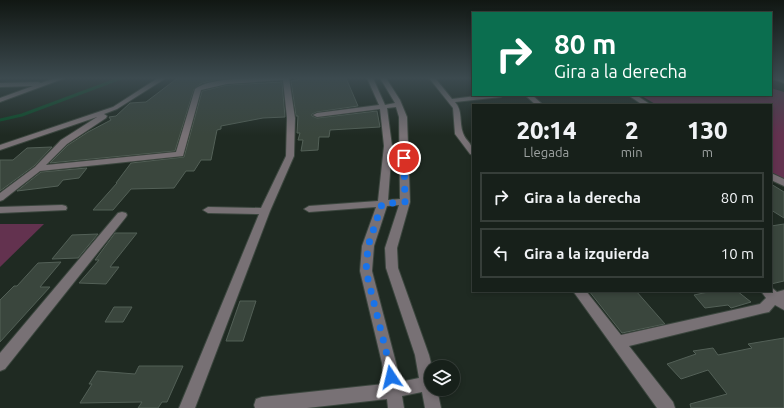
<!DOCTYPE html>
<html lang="es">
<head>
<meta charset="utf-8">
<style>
	body { margin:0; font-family:Ubuntu,sans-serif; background:#242d27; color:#f1f3f6; height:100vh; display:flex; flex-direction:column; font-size:15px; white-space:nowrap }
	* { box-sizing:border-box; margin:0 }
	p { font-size:13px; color:#9ea3a2 }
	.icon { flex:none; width:22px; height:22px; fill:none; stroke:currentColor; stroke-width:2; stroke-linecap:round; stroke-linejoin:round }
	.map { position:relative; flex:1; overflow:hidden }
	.sheet { position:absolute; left:472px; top:104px; width:300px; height:188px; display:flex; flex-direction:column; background:#17201a; border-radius:0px; box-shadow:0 2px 6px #0003,0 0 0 1px #363e39 }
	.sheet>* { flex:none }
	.top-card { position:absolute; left:472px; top:12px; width:300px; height:84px; border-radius:0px; box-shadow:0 2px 6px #0003,0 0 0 1px #363e39; background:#0b6e4f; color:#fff; overflow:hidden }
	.tools { position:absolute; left:424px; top:360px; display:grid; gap:8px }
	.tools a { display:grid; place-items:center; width:36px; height:36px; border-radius:50%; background:#17201a; box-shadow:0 2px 6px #0003,0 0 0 1px #363e39; font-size:20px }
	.pin { position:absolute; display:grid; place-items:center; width:34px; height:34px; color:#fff; margin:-17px; border:2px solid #fff; border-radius:50%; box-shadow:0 1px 4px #0007 }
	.me { position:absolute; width:44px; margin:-22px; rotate:350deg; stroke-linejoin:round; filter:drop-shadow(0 0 3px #0008) }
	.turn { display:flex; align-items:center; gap:14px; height:84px; padding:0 16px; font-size:18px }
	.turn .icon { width:52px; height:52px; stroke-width:2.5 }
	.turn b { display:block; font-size:28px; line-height:34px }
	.eta { display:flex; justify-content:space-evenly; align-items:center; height:68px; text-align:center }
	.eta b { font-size:24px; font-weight:800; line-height:28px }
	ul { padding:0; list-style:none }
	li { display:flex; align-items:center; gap:12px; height:50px; margin:0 8px 6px; padding:0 8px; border:2px solid #363e39; border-radius:0px }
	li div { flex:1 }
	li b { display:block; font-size:15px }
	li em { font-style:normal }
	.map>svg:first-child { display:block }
	.green { fill:#63324f }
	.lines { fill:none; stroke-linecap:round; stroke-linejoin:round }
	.stream { stroke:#0a4e29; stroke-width:3 }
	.building { fill:#3a463d; stroke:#536057 }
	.minor-casing { stroke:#3b463e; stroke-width:2 }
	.minor { fill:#787175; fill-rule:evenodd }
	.route { stroke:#1a73e8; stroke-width:7; stroke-dasharray:0 12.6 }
</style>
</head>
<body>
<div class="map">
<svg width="784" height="408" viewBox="0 0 784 408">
	<rect width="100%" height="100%" fill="#1f2a22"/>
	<g class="green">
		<polygon points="771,88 784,92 784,179 771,172 771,105 657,105 640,95 771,95"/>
		<polygon points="0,224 44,224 0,267"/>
	</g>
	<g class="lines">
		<polyline class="stream" points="0,120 22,115 121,78"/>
	</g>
	<g class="building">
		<polygon points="180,78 226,78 202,83 194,89 175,151 50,163 68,145 88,132 111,120 109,117 116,116 130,103 146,102 175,80"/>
		<polygon points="307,78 346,78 358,106 317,112 312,114 312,116 317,118 377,111 380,127 330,130 329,137 319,137 318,150 301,151 303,140 298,140 300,133 297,133 298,116 296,116 291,81"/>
		<polygon points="282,82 285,117 263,118 221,126 221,129 217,130 211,160 201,160 194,171 186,171 174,188 131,189 113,210 93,210 117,183 116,183 131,163 184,157 202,91 227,85"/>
		<polygon points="52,147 34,166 0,191 0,160 13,160 27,148"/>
		<polygon points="87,168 79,178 63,180 58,186 17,191 41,172"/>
		<polygon points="771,184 784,192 784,218 771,210"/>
		<polygon points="784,224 784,281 771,284 771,226"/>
		<polygon points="115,233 137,233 110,267 119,267 106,284 79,283 99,260 95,260"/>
		<polygon points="98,234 78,258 52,259 72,235"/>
		<polygon points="61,262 40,287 50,287 0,342 0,300 14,286 17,286 38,263"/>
		<polygon points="589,291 636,291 665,324 622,333"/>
		<polygon points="713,291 737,291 751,302 731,308 728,305 705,308 694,295"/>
		<polygon points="240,301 256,301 243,341 226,341"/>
		<polygon points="114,307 132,307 123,322 105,322"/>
		<polygon points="784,338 784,408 691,408 690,404 727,394 708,370 681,379 667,364 696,354 693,351 713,348 718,355 752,348 748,344"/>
		<polygon points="139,366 183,366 167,402 162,402 158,408 138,408 142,402 80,403 92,384 89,384 97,371 135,374"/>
	</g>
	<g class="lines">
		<g class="minor-casing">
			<g id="minor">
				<polygon points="55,78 65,78 0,102 0,98 33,86 0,87 0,83 38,82 41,83"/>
				<path d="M 158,78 L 166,78 L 117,109 L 104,114 L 107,116 L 106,118 L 67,144 L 46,165 L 176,152 L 195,89 C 211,76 267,78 289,78 L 295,118 L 294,156 L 270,211 L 195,408 L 179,408 L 259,214 L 208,213 L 203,210 L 208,207 L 261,208 L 286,156 L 287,118 L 283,80 L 227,84 L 201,90 L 183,156 L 40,171 L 3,200 L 0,201 L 0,193 L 35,167 L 61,140 L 97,117 L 0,150 L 0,145 L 113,107 Z"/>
				<path d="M 367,78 L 373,78 L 385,105 L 395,103 L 380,78 L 386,78 L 400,100 L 407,117 L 410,202 L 397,248 L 398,268 L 429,355 L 432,367 L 431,389 L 437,389 L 441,408 L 425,408 L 422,392 L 402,396 L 404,408 L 388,408 L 387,399 L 307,408 L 255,408 L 254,405 L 256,399 L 262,397 L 384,384 L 382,363 L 360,271 L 362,246 L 376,207 L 309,212 L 304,209 L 309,206 L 378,201 L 384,146 L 380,109 L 317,117 L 313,115 L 317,113 L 379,105 ZM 396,107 L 399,117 L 400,199 L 388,200 L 392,146 L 387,108 ZM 399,205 L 385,248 L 386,268 L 415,355 L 419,378 L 400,382 L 396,363 L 372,271 L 374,246 L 387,206 Z"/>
				<path d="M 429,78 L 435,78 L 452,99 L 484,95 L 504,95 L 501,97 L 455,102 C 463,111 459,122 463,133 C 466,142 473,142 473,155 L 470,154 L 455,134 L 453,108 Z"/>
				<polygon points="772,78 784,79 784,83 773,79"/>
				<polygon points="525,95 532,95 543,105 536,105"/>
				<polygon points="628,95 636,95 651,105 643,105"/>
				<polygon points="771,173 784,179 784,186 771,180"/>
				<polygon points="62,205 66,206 67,208 66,210 0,213 0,207"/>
				<polygon points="122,212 126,213 127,215 126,217 5,369 0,371 0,353 118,213"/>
				<polygon points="771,287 777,292 784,290 784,310 775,305 769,312 764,313 629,346 673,402 675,408 657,408 573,291 586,291 621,335 760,304 766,298 761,291 771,291"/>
			</g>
		</g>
		<use href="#minor" class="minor"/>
	</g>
	<linearGradient id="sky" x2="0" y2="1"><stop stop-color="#111713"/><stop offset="0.58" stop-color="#3c4a4f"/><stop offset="1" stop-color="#3c4a4f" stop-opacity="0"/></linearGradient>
	<rect width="784" height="135" fill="url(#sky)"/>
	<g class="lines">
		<polyline class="route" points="391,377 389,363 366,271 368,246 382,204 405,202 404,158"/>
	</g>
</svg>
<div class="tools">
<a><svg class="icon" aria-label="layers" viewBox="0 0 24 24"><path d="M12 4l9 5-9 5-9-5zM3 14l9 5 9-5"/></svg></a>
</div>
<div class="pin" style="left:404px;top:158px;background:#d93025"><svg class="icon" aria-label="arrive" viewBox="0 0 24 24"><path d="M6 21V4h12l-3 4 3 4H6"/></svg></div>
<svg class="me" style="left:391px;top:377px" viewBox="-20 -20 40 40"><path d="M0-17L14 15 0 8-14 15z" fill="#1a73e8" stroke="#fff" stroke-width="4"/></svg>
<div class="top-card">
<div class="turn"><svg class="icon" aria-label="right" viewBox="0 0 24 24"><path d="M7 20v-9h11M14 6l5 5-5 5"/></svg><div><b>80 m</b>Gira a la derecha</div></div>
</div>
<section class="sheet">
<div class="eta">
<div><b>20:14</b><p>Llegada</p></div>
<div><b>2</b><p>min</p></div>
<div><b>130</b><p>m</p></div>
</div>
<ul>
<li><svg class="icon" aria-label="right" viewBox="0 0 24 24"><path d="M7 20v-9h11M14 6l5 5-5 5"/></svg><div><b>Gira a la derecha</b></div><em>80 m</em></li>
<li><svg class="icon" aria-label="left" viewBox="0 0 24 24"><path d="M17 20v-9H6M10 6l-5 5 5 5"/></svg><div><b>Gira a la izquierda</b></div><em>10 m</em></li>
</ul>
</section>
</div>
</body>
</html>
